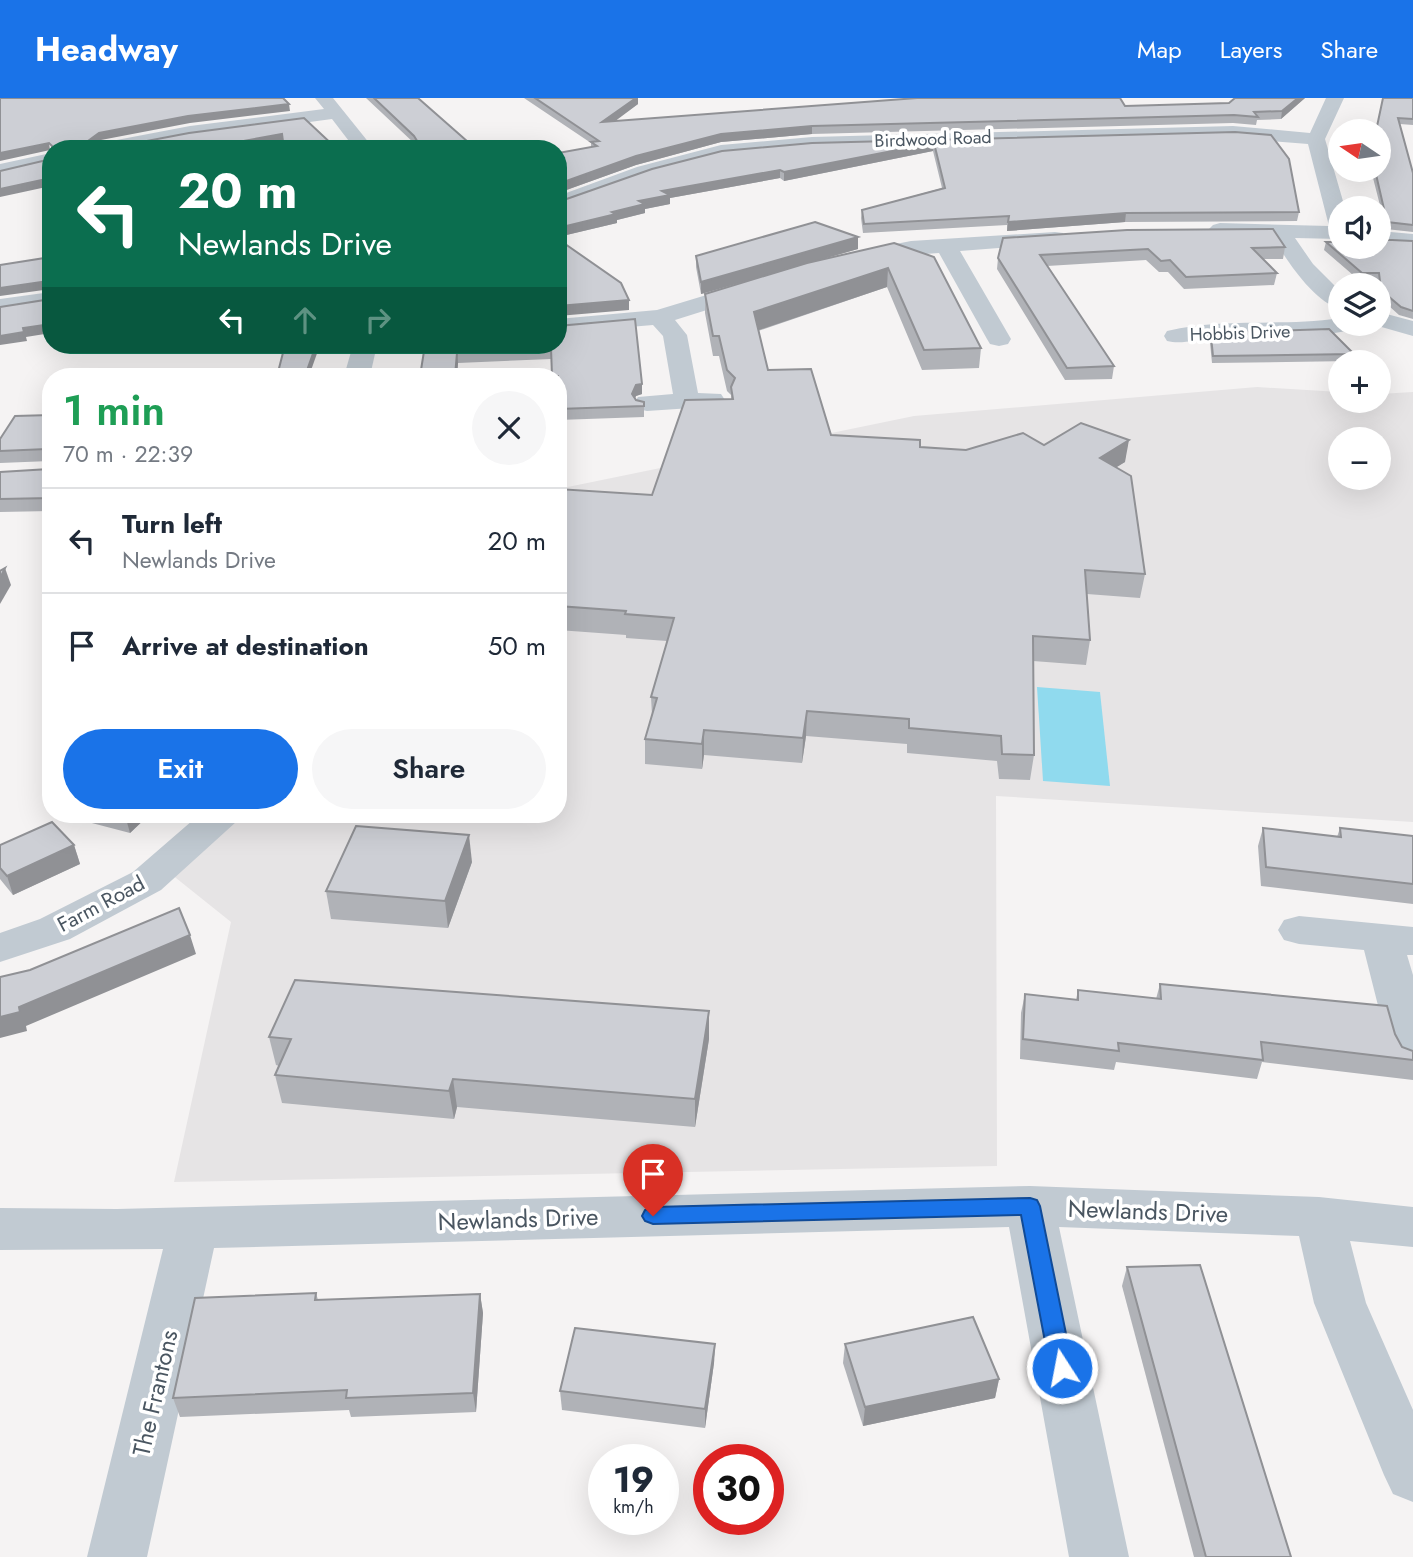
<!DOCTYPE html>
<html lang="en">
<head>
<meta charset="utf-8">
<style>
	body { margin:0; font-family:Jost,sans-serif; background:#f6f6f7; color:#1f2937; height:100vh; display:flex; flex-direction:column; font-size:26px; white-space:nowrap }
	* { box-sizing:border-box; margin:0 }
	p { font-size:23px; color:#747a83 }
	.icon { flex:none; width:38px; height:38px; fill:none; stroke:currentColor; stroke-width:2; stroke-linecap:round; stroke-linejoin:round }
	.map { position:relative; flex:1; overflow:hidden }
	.sheet { position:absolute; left:42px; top:270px; width:525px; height:455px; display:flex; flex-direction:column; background:#fff; border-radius:28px; box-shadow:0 7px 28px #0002 }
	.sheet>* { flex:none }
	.banner { position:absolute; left:42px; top:42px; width:525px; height:214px; border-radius:28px; box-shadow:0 7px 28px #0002; background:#0b6e4f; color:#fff; overflow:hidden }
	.needle { width:46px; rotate:283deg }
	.buttons { position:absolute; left:1328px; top:21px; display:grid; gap:14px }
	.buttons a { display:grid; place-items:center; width:63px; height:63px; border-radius:50%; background:#fff; box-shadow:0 7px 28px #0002; font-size:35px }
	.speed { position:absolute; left:588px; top:1346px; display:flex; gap:14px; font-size:35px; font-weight:700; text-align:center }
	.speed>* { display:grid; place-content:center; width:91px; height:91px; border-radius:50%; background:#fff; box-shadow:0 7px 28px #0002; line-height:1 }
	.speed small { font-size:18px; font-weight:400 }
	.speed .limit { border:10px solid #d22; background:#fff; color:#111 }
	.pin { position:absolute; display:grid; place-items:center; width:60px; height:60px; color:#fff; margin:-72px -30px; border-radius:50% 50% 50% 0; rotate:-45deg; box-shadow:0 0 7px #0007 }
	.pin .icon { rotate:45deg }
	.me { position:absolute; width:77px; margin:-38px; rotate:349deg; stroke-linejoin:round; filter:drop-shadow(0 0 5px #0008) }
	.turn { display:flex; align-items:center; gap:24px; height:147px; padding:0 21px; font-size:32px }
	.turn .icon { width:91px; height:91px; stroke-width:2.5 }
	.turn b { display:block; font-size:49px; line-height:60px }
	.lanes { display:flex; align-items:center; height:66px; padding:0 21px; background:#0003; justify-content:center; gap:35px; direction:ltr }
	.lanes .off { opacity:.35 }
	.round { display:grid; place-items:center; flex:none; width:74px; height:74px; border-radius:37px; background:#f6f6f7 }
	.summary { display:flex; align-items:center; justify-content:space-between; height:119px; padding:0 21px }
	h1 { font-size:42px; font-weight:600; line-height:52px; color:#1e9e55 }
	.button { display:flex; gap:14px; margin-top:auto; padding:14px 21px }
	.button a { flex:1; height:80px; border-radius:42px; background:#1a73e8; color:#fff; font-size:28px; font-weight:600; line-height:80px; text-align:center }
	.button a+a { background:#f6f6f7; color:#1f2937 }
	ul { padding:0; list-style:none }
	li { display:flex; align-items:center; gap:21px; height:105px; padding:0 21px; border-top:2px solid #e0e1e3 }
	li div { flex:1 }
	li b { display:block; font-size:26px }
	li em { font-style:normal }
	header { display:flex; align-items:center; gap:42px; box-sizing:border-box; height:98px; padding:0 35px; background:#1a73e8; color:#fff }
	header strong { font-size:33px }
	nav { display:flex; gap:38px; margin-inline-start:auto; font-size:24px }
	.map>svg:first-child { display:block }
	.education { fill:#e6e4e5; fill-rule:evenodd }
	.water { fill:#90daee }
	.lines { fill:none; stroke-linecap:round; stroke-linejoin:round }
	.minor { fill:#c1cad2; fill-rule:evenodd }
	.wall { fill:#b0b2b7 }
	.shaded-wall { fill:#909195 }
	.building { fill:#cdcfd5; stroke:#909195; stroke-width:2 }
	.route { fill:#1a73e8; stroke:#114b97; stroke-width:2 }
	.labels { text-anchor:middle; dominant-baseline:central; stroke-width:7; stroke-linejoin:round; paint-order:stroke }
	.far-street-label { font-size:18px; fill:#4a5661; stroke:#fff }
	.street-label { font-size:21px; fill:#4a5661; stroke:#fff }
	.near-street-label { font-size:24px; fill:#4a5661; stroke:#fff }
</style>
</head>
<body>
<header>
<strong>Headway</strong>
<nav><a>Map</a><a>Layers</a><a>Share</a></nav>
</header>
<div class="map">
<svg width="1413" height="1459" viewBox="0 0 1413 1459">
	<rect width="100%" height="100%" fill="#f5f3f3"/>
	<path class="education" d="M 1257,289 L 1340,294 L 1340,303 L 1379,303 L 1379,296 L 1413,294 L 1413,724 L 996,698 L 997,1068 L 174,1084 L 231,824 L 171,776 L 240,716 L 558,716 L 558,391 L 914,318 ZM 1340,341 L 1379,341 L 1379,380 L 1340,380 Z"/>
	<polygon class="water" points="1037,589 1100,594 1110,688 1043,683"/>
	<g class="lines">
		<g class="minor">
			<polygon points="315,0 333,0 374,51 355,51 332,21 190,40 132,51 92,51 101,45 190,28 324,11"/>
			<path d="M 1326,0 L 1344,0 L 1325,41 L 1345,110 L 1340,110 L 1340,141 L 1295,140 L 1313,166 L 1340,193 L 1340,211 C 1314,204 1286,162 1273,139 L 1220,137 L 1213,135 L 1209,131 L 1213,127 L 1220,125 L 1329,128 L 1308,46 L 1233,40 L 812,51 L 722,59 L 651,77 L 558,111 L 558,98 L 637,69 L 721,47 L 812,39 L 1233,28 L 1310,35 Z"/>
			<polygon points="51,55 51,67 0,78 0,66"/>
			<polygon points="1379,133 1413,136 1413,148 1379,145"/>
			<polygon points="1055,134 1063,135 1066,140 1063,145 960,153 1011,241 1008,246 999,248 990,246 987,241 939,155 911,157 858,167 850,165 847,160 850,155 911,143"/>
			<polygon points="756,182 764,184 767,189 764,194 675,222 687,237 698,295 721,296 725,302 721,308 647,313 638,311 634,305 638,299 673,296 663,238 653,227 558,235 558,221 657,212"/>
			<polygon points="51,194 51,208 0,215 0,201"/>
			<polygon points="1379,214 1413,223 1413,238 1371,226 1379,226"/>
			<path d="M 1340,220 L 1340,226 L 1358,226 L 1354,231 C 1307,243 1260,237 1211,240 C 1196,241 1182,247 1167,243 L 1164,238 L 1167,233 C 1224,219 1283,229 1340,220 Z"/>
			<polygon points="353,247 377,247 370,278 344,278"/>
			<polygon points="200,716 242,716 236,724 161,792 70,841 0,864 0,835 40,821 133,774"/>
			<polygon points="1299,818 1413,829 1413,857 1407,857 1413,877 1413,972 1397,967 1390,955 1364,852 1299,846 1284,842 1278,832 1284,822"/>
			<polygon points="1030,1088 1319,1099 1413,1109 1413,1149 1350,1143 1366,1205 1413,1312 1413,1404 1393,1396 1384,1377 1314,1205 1299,1138 1059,1129 1129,1459 1069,1459 1009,1129 214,1150 147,1459 87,1459 163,1151 0,1152 0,1110 117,1111"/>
		</g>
	</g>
	<g class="wall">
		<polygon points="366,0 418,0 476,51 418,51 415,46"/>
		<polygon points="524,0 638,0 638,6 614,23 1229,5 1235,0 1305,0 1281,21 1257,22 1256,27 1233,25 812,36 721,44 636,67 558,95 558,55 591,49 591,45"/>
		<polygon points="1413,0 1413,27 1400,26 1413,75 1413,134 1386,131 1371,72 1379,72 1379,33"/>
		<polygon points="1235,34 1299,114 1297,123 1125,124 1007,133 1007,127 863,135 861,120 862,112 942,90 933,53 784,83 780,80 670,100 670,106 645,111 645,115 617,122 617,125 558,139 722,53"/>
		<polygon points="1003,140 1285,149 1283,161 1263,161 1277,175 1274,187 1184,191 1168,174 1159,174 1146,162 1047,168 1114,268 1112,281 1065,282 997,171 998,160"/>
		<polygon points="1413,143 1413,221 1399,217 1379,199 1379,187 1378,187 1378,182 1360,183 1324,152 1326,144"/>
		<polygon points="894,145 981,250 979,270 922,272 887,189 758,233 768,272 831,337 920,349 966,352 1044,347 1125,364 1116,369 1145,476 1140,500 1087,496 1090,542 1086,567 1033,563 1034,657 1030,682 999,681 997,663 907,655 907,646 806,638 802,665 704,657 702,671 645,666 645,641 652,617 651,599 667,543 626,540 626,537 558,532 558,391 652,397 731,301 731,297 727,293 719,258 713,258 705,215 705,196 757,180 701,196 696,169 696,158 858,151 819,162"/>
		<polygon points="1211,238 1354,256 1352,263 1212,265 1210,245"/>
		<polygon points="425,247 558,247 642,286 642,296 636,298 635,300 636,302 644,304 644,319 558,322 558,278 551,261 458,265 457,278 409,278 421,272"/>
		<polygon points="51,317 51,413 0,414 0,374 49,371 50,363 0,365 0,341"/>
		<polygon points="85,716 150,716 130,735 88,724"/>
		<polygon points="1263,730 1337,739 1340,730 1413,738 1413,806 1261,788 1258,748"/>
		<polygon points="0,747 74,747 80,766 13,797 0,781"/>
		<polygon points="472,764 448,830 331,821 326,793"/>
		<polygon points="1160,886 1395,936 1402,949 1413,953 1413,982 1262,964 1257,981 1116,964 1114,972 1020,961 1021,915 1025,896 1076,902 1078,892 1156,901"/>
		<polygon points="269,939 709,941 695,1029 457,1009 454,1021 282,1005 275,977 279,968 276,967"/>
		<polygon points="1127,1169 1291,1459 1194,1459 1122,1188"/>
		<polygon points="316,1195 318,1202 480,1196 483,1215 476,1314 351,1319 349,1312 180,1319 173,1300"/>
		<polygon points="715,1246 714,1265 705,1330 562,1312 560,1293"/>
		<polygon points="845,1246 999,1281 995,1300 863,1328 843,1265"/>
	</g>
	<g class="shaded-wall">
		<polygon points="636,0 638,0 638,6 602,33 602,24"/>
		<polygon points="1298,0 1305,0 1281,21 1282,13"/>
		<polygon points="289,6 290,13 190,25 101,42 89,51 88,43 99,35 188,18"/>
		<polygon points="812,28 812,36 721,44 636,67 558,95 558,86 636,58 721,36"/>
		<polygon points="282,36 283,43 241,51 199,51"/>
		<polygon points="49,45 50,52 0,63 0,55"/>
		<polygon points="934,45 933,53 784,83 784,74"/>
		<polygon points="780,72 780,80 670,100 670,106 645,111 645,115 617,122 617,125 558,139 558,130 612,114 662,93"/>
		<polygon points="51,80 51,88 0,99 0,91"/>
		<polygon points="1126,115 1125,124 1007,133 1008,124"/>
		<polygon points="858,139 858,151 701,196 701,184"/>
		<polygon points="888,170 887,189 753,234 754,214"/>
		<polygon points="48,183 51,191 0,198 0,190"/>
		<polygon points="629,202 629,212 558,218 558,208"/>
		<polygon points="51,226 51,235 26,239 27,243 0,247 0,238 23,230"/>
		<polygon points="316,247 320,247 309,278 305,278"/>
		<polygon points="457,255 458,265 457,278 455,278"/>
		<polygon points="642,286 642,296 636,298 632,306 632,296 636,287"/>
		<polygon points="1129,342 1125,364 1096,382 1100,360"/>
		<polygon points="5,470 11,487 0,506 0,480"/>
		<polygon points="807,613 806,638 802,665 803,640"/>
		<polygon points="704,632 704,657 702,671 702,646"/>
		<polygon points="126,716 150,716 130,735 125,717"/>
		<polygon points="469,737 472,764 448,830 445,803"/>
		<polygon points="74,747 80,766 13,797 7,778"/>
		<polygon points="190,837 196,856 26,928 27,933 0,940 0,919 19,909"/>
		<polygon points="709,913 709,941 695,1029 695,1001"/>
		<polygon points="453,981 457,1009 454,1021 449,993"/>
		<polygon points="480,1196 483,1215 476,1314 473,1295"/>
		<polygon points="715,1246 714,1265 705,1330 705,1311"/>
		<polygon points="999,1281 995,1300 863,1328 865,1309"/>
	</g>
	<g class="building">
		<polygon points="0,0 283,0 289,6 188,18 99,35 88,43 90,46 131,46 189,35 304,20 337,51 284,51 282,36 199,51 52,51 52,48 49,45 0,55"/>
		<polygon points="374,0 418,0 476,51 422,51 414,38"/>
		<polygon points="535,0 636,0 602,24 917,0 1120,0 1125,8 1229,5 1235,0 1298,0 1282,13 1254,14 1258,19 1234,17 812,28 721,36 636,58 558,86 558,55 597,48 591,44 599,43"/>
		<polygon points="1383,0 1413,0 1413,21 1398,20 1413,75 1413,127 1387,124 1375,72 1379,72 1379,33 1376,33"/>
		<polygon points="1235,34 1271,37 1289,61 1299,114 1126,115 1008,124 1009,118 864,126 862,112 945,90 934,45 784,74 780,72 662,93 670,97 639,103 645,106 612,114 616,116 558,130 558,104 652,71 722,53 812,45"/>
		<polygon points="51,61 51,80 0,91 0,73"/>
		<polygon points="815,124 858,139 701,184 696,158"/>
		<polygon points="1273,131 1285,149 1252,150 1277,175 1186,179 1170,162 1161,163 1148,151 1040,157 1114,268 1067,270 998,160 1003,140 1127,132"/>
		<polygon points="558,141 621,185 629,202 558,208"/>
		<polygon points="1379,142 1392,142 1413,143 1413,213 1401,209 1381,192 1379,175 1362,175 1326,144 1340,144 1340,149 1379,149"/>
		<polygon points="894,145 934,159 981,250 924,252 888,170 754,214 768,272 811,271 831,337 920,342 920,349 966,352 1023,335 1044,347 1081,325 1129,342 1100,360 1131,378 1145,476 1085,472 1090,542 1033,538 1034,657 1002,656 1001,638 909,630 909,621 807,613 803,640 704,632 702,646 645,641 657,600 651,599 674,520 625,516 626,513 558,508 558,391 652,397 685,302 733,301 731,289 735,280 727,272 719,238 713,238 705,196 807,165"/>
		<polygon points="51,159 51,185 48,183 0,190 0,167"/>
		<polygon points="51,201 51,226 23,230 24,234 0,238 0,209"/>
		<polygon points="635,221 642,286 636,287 632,296 636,302 644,304 644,308 558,311 558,278 552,278 551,250 457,255 455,278 409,278 410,273 421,272 425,247 558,247 558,228"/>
		<polygon points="1329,231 1354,256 1213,258 1211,238 1236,234"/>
		<polygon points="285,247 316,247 305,278 277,278"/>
		<polygon points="51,317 51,400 0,401 0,374 49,371 50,353 47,351 0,353 0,341 15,318"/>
		<polygon points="5,470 0,480 0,473"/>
		<polygon points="52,724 74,747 7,778 0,770 0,747"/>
		<polygon points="356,728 469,737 445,803 326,793"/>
		<polygon points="1263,730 1341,739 1340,730 1413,738 1413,786 1266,769"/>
		<polygon points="179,810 190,837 19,909 20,914 0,919 0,879 30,872"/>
		<polygon points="295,882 709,913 695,1001 453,981 449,993 275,977 291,941 269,939"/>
		<polygon points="1160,886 1387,908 1395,936 1402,949 1413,953 1413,962 1261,944 1263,962 1118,945 1119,953 1023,941 1025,896 1078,902 1078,892 1161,901"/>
		<polygon points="1200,1167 1291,1459 1206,1459 1127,1169"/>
		<polygon points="316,1195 315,1202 480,1196 473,1295 346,1300 347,1292 173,1300 195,1200"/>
		<polygon points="973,1219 999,1281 865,1309 845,1246"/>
		<polygon points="575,1230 715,1246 705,1311 560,1293"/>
	</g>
	<polygon class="route" points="1030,1100 1037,1102 1040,1108 1073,1270 1069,1277 1062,1280 1054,1277 1050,1270 1021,1117 653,1126 645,1123 642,1118 645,1112 653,1109"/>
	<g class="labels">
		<g class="far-street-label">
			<text transform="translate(933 41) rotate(-2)">Birdwood Road</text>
			<text transform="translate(1240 235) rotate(-2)">Hobbis Drive</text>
		</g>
		<g class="street-label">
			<text transform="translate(101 806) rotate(-28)">Farm Road</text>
		</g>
		<g class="near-street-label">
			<text transform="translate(1148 1113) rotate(2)">Newlands Drive</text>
			<text transform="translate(518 1121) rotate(-2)">Newlands Drive</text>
			<text transform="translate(155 1295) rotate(-77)">The Frantons</text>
		</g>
	</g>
</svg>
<div class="buttons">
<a><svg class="needle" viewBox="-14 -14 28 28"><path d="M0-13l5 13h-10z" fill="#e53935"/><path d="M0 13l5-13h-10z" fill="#747a83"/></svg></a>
<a><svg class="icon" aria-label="sound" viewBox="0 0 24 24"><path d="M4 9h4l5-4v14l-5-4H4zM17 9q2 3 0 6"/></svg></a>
<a><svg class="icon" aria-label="layers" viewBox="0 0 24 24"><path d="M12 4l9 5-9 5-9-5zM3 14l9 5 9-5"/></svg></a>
<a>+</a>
<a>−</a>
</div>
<div class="speed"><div>19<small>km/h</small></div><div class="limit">30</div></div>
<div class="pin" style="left:653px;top:1118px;background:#d93025"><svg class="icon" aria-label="arrive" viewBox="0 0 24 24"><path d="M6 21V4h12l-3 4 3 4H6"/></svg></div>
<svg class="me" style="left:1062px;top:1270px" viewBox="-20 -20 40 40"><circle r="17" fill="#1a73e8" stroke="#fff" stroke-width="3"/><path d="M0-11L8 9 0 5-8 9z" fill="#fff"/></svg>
<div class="banner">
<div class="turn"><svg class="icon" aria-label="left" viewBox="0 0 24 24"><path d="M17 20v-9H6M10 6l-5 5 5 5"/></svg><div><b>20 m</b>Newlands Drive</div></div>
<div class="lanes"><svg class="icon" aria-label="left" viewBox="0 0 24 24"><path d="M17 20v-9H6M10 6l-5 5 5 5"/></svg><svg class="icon off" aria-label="ahead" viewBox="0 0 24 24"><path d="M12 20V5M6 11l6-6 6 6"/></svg><svg class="icon off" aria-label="right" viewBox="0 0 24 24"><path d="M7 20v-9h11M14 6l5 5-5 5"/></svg></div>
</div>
<section class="sheet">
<div class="summary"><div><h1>1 min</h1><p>70 m · 22:39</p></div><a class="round"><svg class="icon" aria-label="close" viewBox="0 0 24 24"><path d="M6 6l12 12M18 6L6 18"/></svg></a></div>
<ul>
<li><svg class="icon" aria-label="left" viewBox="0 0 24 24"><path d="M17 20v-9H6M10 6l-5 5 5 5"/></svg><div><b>Turn left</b><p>Newlands Drive</p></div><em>20 m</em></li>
<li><svg class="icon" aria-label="arrive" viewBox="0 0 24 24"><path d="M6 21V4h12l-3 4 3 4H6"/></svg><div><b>Arrive at destination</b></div><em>50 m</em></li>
</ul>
<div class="button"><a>Exit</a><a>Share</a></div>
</section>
</div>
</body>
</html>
